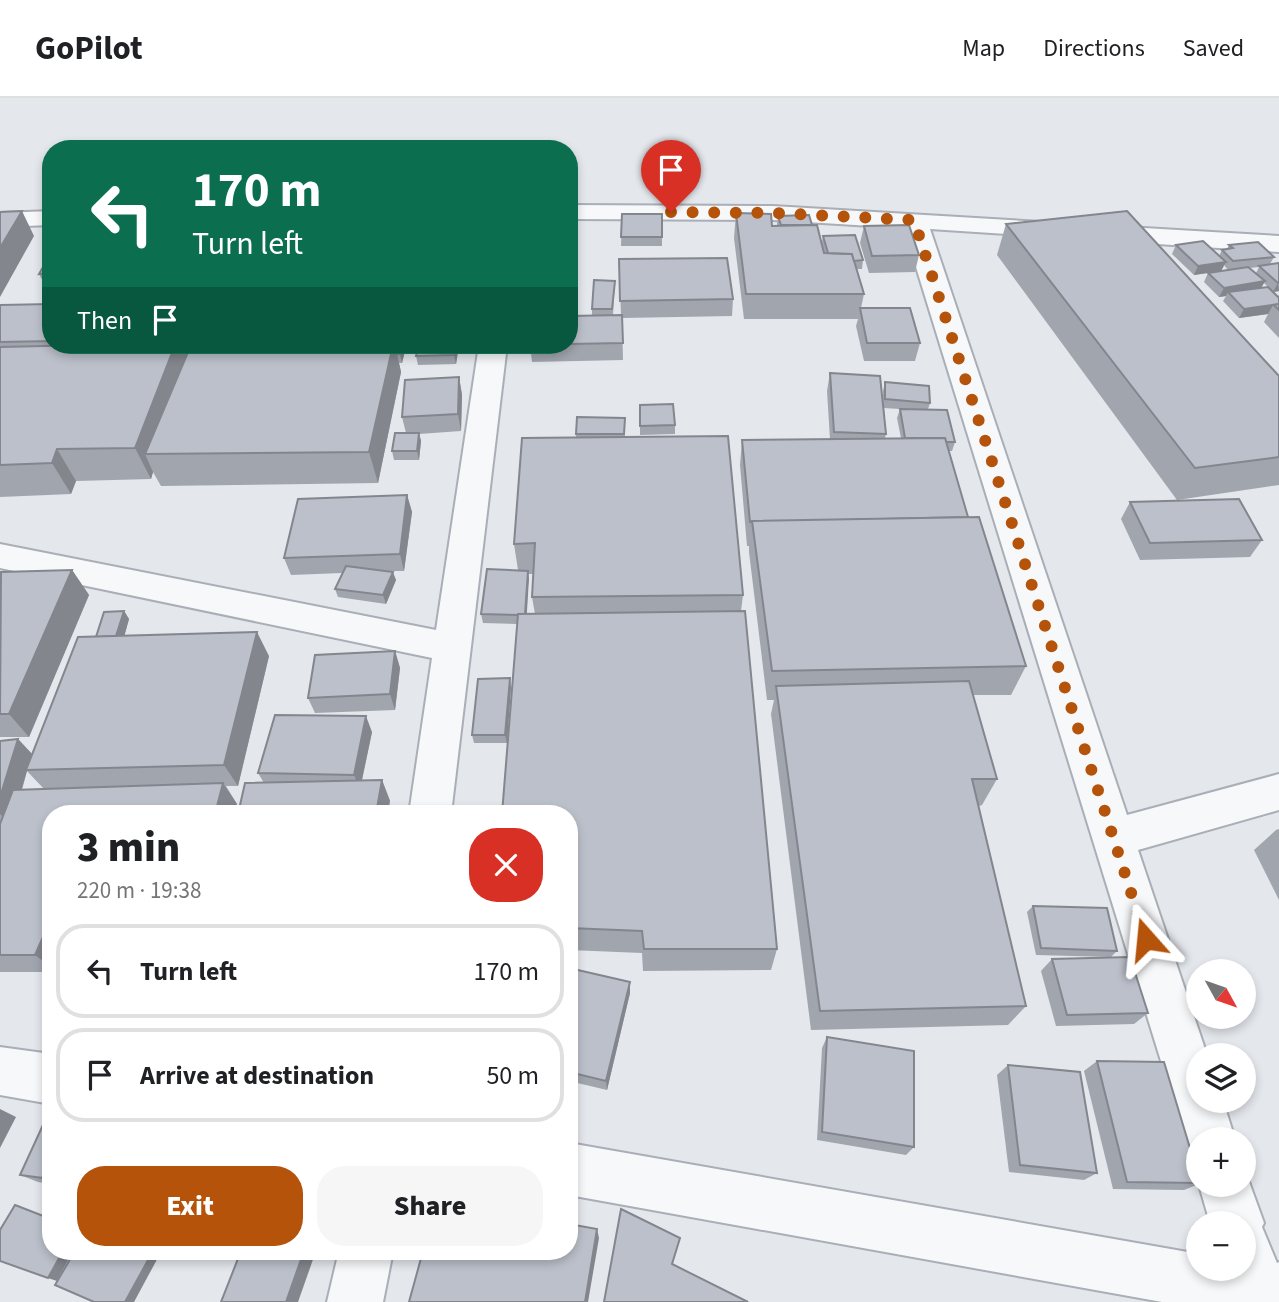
<!DOCTYPE html>
<html lang="en">
<head>
<meta charset="utf-8">
<style>
	body { margin:0; font-family:"Source Sans 3",sans-serif; background:#f6f6f6; color:#202124; height:100vh; display:flex; flex-direction:column; font-size:26px; white-space:nowrap }
	* { box-sizing:border-box; margin:0 }
	p { font-size:23px; color:#757577 }
	.icon { flex:none; width:38px; height:38px; fill:none; stroke:currentColor; stroke-width:2; stroke-linecap:round; stroke-linejoin:round }
	.map { position:relative; flex:1; overflow:hidden }
	.drawer { position:absolute; left:42px; top:707px; width:536px; height:455px; display:flex; flex-direction:column; background:#fff; border-radius:28px; box-shadow:0 4px 10px #0003 }
	.drawer>* { flex:none }
	.hud { position:absolute; left:42px; top:42px; width:536px; height:214px; border-radius:28px; box-shadow:0 4px 10px #0003; background:#0b6e4f; color:#fff; overflow:hidden }
	.needle { width:46px; rotate:130deg }
	.controls { position:absolute; left:1186px; top:861px; display:grid; gap:14px }
	.controls a { display:grid; place-items:center; width:70px; height:70px; border-radius:50%; background:#fff; box-shadow:0 4px 10px #0003; font-size:35px }
	.pin { position:absolute; display:grid; place-items:center; width:60px; height:60px; color:#fff; margin:-72px -30px; border-radius:50% 50% 50% 0; rotate:-45deg; box-shadow:0 0 7px #0007 }
	.pin .icon { rotate:45deg }
	.me { position:absolute; width:77px; margin:-38px; rotate:342deg; stroke-linejoin:round; filter:drop-shadow(0 0 5px #0008) }
	.turn { display:flex; align-items:center; gap:24px; height:147px; padding:0 35px; font-size:32px }
	.turn .icon { width:91px; height:91px; stroke-width:2.5 }
	.turn b { display:block; font-size:49px; line-height:60px }
	.then { display:flex; align-items:center; height:66px; padding:0 35px; background:#0003; gap:14px; font-size:26px }
	.round { display:grid; place-items:center; flex:none; width:74px; height:74px; border-radius:28px; background:#f6f6f6 }
	.overview { display:flex; align-items:center; justify-content:space-between; height:119px; padding:0 35px }
	h1 { font-size:42px; font-weight:800; line-height:52px }
	.button { display:flex; gap:14px; margin-top:auto; padding:14px 35px }
	.button a { flex:1; height:80px; border-radius:28px; background:#b45309; color:#fff; font-size:28px; font-weight:800; line-height:80px; text-align:center }
	.button a+a { background:#f6f6f6; color:#202124 }
	ul { padding:0; list-style:none }
	li { display:flex; align-items:center; gap:21px; height:94px; margin:0 14px 10px; padding:0 21px; border:4px solid #e0e0e0; border-radius:28px }
	li div { flex:1 }
	li b { display:block; font-size:26px }
	li em { font-style:normal }
	header { display:flex; align-items:center; gap:42px; box-sizing:border-box; height:98px; padding:0 35px; background:#fff; border-bottom:2px solid #e0e0e0 }
	header strong { font-size:33px }
	nav { display:flex; gap:38px; margin-inline-start:auto; font-size:24px }
	.map>svg:first-child { display:block }
	.lines { fill:none; stroke-linecap:round; stroke-linejoin:round }
	.minor-casing { stroke:#a9aeb7; stroke-width:4 }
	.minor { fill:#f7f8fa; fill-rule:evenodd }
	.wall { fill:#a1a5ae; fill-rule:evenodd }
	.shaded-wall { fill:#83868d }
	.building { fill:#bbc0ca; stroke:#83868d; stroke-width:2 }
	.route { stroke:#b45309; stroke-width:12; stroke-dasharray:0 21.6 }
</style>
</head>
<body>
<header>
<strong>GoPilot</strong>
<nav><a>Map</a><a>Directions</a><a>Saved</a></nav>
</header>
<div class="map">
<svg width="1279" height="1204" viewBox="0 0 1279 1204">
	<rect width="100%" height="100%" fill="#e4e7ec"/>
	<g class="lines">
		<g class="minor-casing">
			<g id="minor">
				<polygon points="569,107 773,108 1279,138 1279,154 930,131 1127,717 1279,676 1279,712 1138,752 1207,957 1199,957 1199,1003 1223,1003 1235,1041 1199,1041 1199,1062 1192,1059 1185,1041 904,130 773,122 569,121"/>
				<polygon points="51,113 51,127 0,129 0,115"/>
				<polygon points="479,247 507,247 451,716 409,716 432,560 0,470 0,446 436,532"/>
				<polygon points="0,949 51,956 51,1006 0,997"/>
				<polygon points="569,1045 1199,1156 1199,1171 1244,1171 1244,1125 1210,1125 1199,1087 1244,1087 1244,1070 1264,1125 1262,1129 1277,1165 1279,1164 1279,1204 1162,1204 569,1097"/>
				<polygon points="339,1153 393,1153 383,1204 327,1204"/>
			</g>
		</g>
		<use href="#minor" class="minor"/>
	</g>
	<g class="wall">
		<polygon points="736,115 772,128 777,127 778,118 812,127 822,144 823,138 863,162 862,171 857,171 864,196 861,210 920,245 915,263 864,263 856,228 858,221 744,221 734,140"/>
		<polygon points="622,116 662,116 662,148 621,148"/>
		<polygon points="1006,126 1279,278 1279,387 1177,402 997,157"/>
		<polygon points="864,128 919,157 915,174 869,175 860,145"/>
		<path d="M 1176,147 L 1219,158 L 1222,152 L 1227,151 L 1229,147 L 1274,159 L 1270,166 L 1279,165 L 1279,193 L 1273,194 L 1264,185 L 1261,190 L 1278,199 L 1279,196 L 1279,240 L 1264,224 L 1268,216 L 1239,220 L 1223,203 L 1226,198 L 1219,199 L 1204,184 L 1208,175 L 1221,173 L 1194,177 L 1172,156 ZM 1224,167 L 1228,172 L 1221,173 ZM 1259,169 L 1256,175 L 1250,170 Z"/>
		<polygon points="51,155 51,193 48,193 39,176"/>
		<polygon points="619,161 733,201 732,218 622,220 623,262 532,264 530,247 569,247 569,218 592,218 592,211 615,183 613,217 621,217"/>
		<polygon points="51,206 51,247 405,247 406,249 402,265 399,265 401,274 378,385 161,388 153,374 151,381 76,383 71,396 0,399 0,207"/>
		<polygon points="419,247 459,247 456,266 418,267 416,258"/>
		<path d="M 830,275 L 883,303 L 883,293 L 885,284 L 930,305 L 928,311 L 955,344 L 952,353 L 949,353 L 968,419 L 1026,568 L 1011,597 L 973,597 L 997,681 L 982,707 L 979,708 L 1026,908 L 1008,927 L 811,932 L 771,616 L 774,602 L 767,602 L 749,454 L 749,448 L 747,448 L 740,367 L 742,342 L 830,341 L 827,293 ZM 884,310 L 900,311 L 897,320 L 901,340 L 885,340 L 886,336 Z"/>
		<polygon points="459,279 462,297 461,333 419,336 421,343 419,362 394,362 392,353 406,335 402,319"/>
		<polygon points="640,307 675,327 675,336 640,337"/>
		<path d="M 625,320 L 625,339 L 743,497 L 741,513 L 777,851 L 771,872 L 643,873 L 642,855 L 569,852 L 569,716 L 518,526 L 483,525 L 481,516 L 518,472 L 514,446 L 576,339 L 576,336 ZM 528,476 L 533,476 L 532,499 L 535,516 L 527,516 Z"/>
		<polygon points="407,397 412,414 404,473 389,473 396,482 386,506 338,499 335,491 342,475 291,477 284,460"/>
		<polygon points="1130,404 1262,442 1250,459 1140,462 1121,421"/>
		<polygon points="72,472 89,497 29,639 0,639 0,476"/>
		<path d="M 124,513 L 129,521 L 124,538 L 269,558 L 238,688 L 226,688 L 237,706 L 51,716 L 51,874 L 0,874 L 0,643 L 18,641 L 32,656 L 96,539 ZM 27,673 L 44,691 L 22,692 Z"/>
		<polygon points="395,553 400,570 395,612 315,615 308,600"/>
		<polygon points="511,589 507,645 474,645 472,637"/>
		<polygon points="372,634 362,682 382,682 390,703 264,685 258,675"/>
		<polygon points="1279,731 1279,802 1254,752 1276,732"/>
		<polygon points="1033,808 1117,853 1111,859 1036,857 1027,814"/>
		<polygon points="1052,861 1148,915 1134,926 1056,928 1041,873"/>
		<polygon points="569,870 630,884 630,895 607,992 569,983"/>
		<polygon points="827,939 914,1049 906,1057 817,1042 822,950"/>
		<polygon points="1097,963 1199,1085 1199,1086 1184,1092 1113,1091 1084,973"/>
		<polygon points="1008,967 1097,1075 1084,1082 1009,1074 997,977"/>
		<polygon points="51,1017 51,1086 38,1084 20,1077"/>
	</g>
	<g class="shaded-wall">
		<polygon points="22,113 34,138 0,199 0,150"/>
		<polygon points="1226,164 1221,173 1194,177 1198,168"/>
		<polygon points="1265,183 1260,192 1228,194 1226,198 1219,199 1224,190"/>
		<polygon points="1278,185 1279,193 1273,194"/>
		<polygon points="1273,207 1268,216 1239,220 1244,211"/>
		<polygon points="174,247 193,247 145,356 153,374 151,381 135,350"/>
		<polygon points="393,247 395,247 401,274 378,385 369,354"/>
		<polygon points="402,247 405,247 406,249 402,265 400,256"/>
		<polygon points="456,247 459,247 459,248 456,266 454,257"/>
		<polygon points="459,279 462,297 461,333 458,316"/>
		<polygon points="419,335 421,343 419,362 417,353"/>
		<polygon points="57,351 76,383 71,396 52,365"/>
		<polygon points="407,397 412,414 404,473 400,456"/>
		<polygon points="72,472 89,497 29,639 9,616"/>
		<polygon points="528,473 529,481 526,526 525,518"/>
		<polygon points="393,474 396,482 386,506 383,497"/>
		<polygon points="124,513 129,521 120,554 114,546"/>
		<polygon points="257,534 269,558 238,688 224,667"/>
		<polygon points="395,553 400,570 395,612 390,596"/>
		<polygon points="510,580 511,589 507,645 505,637"/>
		<polygon points="366,618 372,634 360,691 354,677"/>
		<polygon points="18,641 32,656 11,727 0,716 0,699"/>
		<polygon points="382,682 390,703 388,716 376,716"/>
		<polygon points="223,685 237,706 235,716 215,716"/>
		<polygon points="47,830 51,834 51,869 35,857"/>
		<polygon points="630,884 630,895 607,992 606,983"/>
		<polygon points="0,1011 16,1019 0,1050"/>
		<polygon points="597,1131 599,1140 588,1204 585,1204"/>
		<polygon points="63,1153 73,1153 57,1183 48,1180"/>
		<polygon points="153,1153 161,1154 134,1204 125,1204"/>
		<polygon points="304,1153 316,1153 298,1204 286,1204"/>
	</g>
	<g class="building">
		<polygon points="22,113 0,150 0,114"/>
		<polygon points="1127,113 1279,278 1279,359 1195,370 1006,126"/>
		<polygon points="736,115 771,116 772,128 817,127 824,155 852,156 864,196 746,196"/>
		<polygon points="622,116 662,116 662,139 621,139"/>
		<polygon points="809,117 812,127 781,127 778,118"/>
		<polygon points="909,127 919,157 872,158 864,128"/>
		<polygon points="855,137 863,162 854,163 852,156 828,155 823,138"/>
		<polygon points="1203,143 1226,164 1198,168 1176,147"/>
		<polygon points="1258,144 1274,159 1233,163 1222,152 1233,150 1229,147"/>
		<polygon points="51,155 51,175 39,176"/>
		<polygon points="727,160 733,201 620,203 619,161"/>
		<polygon points="1279,165 1279,185 1278,185 1259,168"/>
		<polygon points="1248,169 1265,183 1224,190 1208,175"/>
		<polygon points="594,182 615,183 612,211 592,211"/>
		<polygon points="1268,189 1279,200 1279,206 1244,211 1228,194"/>
		<polygon points="51,206 51,243 0,244 0,207"/>
		<polygon points="1279,206 1279,212 1274,207"/>
		<polygon points="860,210 910,210 920,245 867,245"/>
		<polygon points="622,217 623,245 569,246 569,218"/>
		<polygon points="90,247 175,247 135,350 57,351 52,365 0,367 0,249"/>
		<polygon points="191,247 393,247 369,354 145,356"/>
		<polygon points="395,247 402,247 400,256 397,256"/>
		<polygon points="419,247 456,247 454,257 416,258"/>
		<polygon points="830,275 880,278 886,336 834,334"/>
		<polygon points="459,279 458,316 402,319 405,282"/>
		<polygon points="885,284 929,288 930,305 885,301"/>
		<polygon points="673,306 675,327 640,328 640,307"/>
		<polygon points="900,311 947,312 955,344 946,344 945,340 905,340"/>
		<polygon points="577,319 625,320 624,336 576,336"/>
		<polygon points="395,335 419,335 417,353 392,353"/>
		<polygon points="728,338 743,497 532,499 535,445 514,446 522,340"/>
		<polygon points="945,340 968,419 750,424 742,342"/>
		<polygon points="407,397 400,456 284,460 298,401"/>
		<polygon points="1239,401 1262,442 1150,445 1130,404"/>
		<polygon points="979,419 1026,568 772,573 752,423"/>
		<polygon points="346,468 393,474 383,497 335,491"/>
		<polygon points="487,471 528,473 525,516 518,516 518,517 481,516"/>
		<polygon points="72,472 9,616 0,616 1,474"/>
		<polygon points="124,513 116,538 96,539 104,514"/>
		<polygon points="745,513 777,851 644,851 642,833 569,830 569,716 502,716 518,516"/>
		<polygon points="257,534 224,667 26,672 78,539"/>
		<polygon points="395,553 390,596 308,600 315,557"/>
		<polygon points="510,580 505,637 472,637 478,581"/>
		<polygon points="969,583 997,681 972,681 1026,908 820,913 776,588"/>
		<polygon points="275,617 366,618 354,677 258,675"/>
		<polygon points="18,641 0,699 0,643"/>
		<polygon points="382,682 376,716 238,716 245,685"/>
		<polygon points="223,685 215,716 51,716 51,830 47,830 35,857 0,857 0,726 13,692"/>
		<polygon points="1033,808 1107,810 1117,853 1041,850"/>
		<polygon points="1130,859 1148,915 1067,917 1052,861"/>
		<polygon points="569,870 630,884 606,983 569,974"/>
		<polygon points="827,939 914,953 914,1049 822,1034"/>
		<polygon points="1097,963 1164,964 1199,1080 1199,1085 1127,1084"/>
		<polygon points="1008,967 1080,974 1097,1075 1020,1067"/>
		<polygon points="48,1016 51,1017 51,1081 20,1077"/>
		<polygon points="15,1107 51,1121 51,1153 63,1153 48,1180 0,1163 0,1132"/>
		<polygon points="621,1111 680,1140 672,1166 748,1204 604,1204"/>
		<polygon points="569,1126 597,1131 585,1204 409,1204 423,1153 569,1153"/>
		<polygon points="75,1153 153,1153 125,1204 94,1204 55,1187"/>
		<polygon points="241,1153 304,1153 286,1204 221,1204"/>
	</g>
	<g class="lines">
		<polyline class="route" points="671,114 773,115 914,122 1146,841"/>
	</g>
</svg>
<div class="controls">
<a><svg class="needle" viewBox="-14 -14 28 28"><path d="M0-13l5 13h-10z" fill="#e53935"/><path d="M0 13l5-13h-10z" fill="#757577"/></svg></a>
<a><svg class="icon" aria-label="layers" viewBox="0 0 24 24"><path d="M12 4l9 5-9 5-9-5zM3 14l9 5 9-5"/></svg></a>
<a>+</a>
<a>−</a>
</div>
<div class="pin" style="left:671px;top:114px;background:#d93025"><svg class="icon" aria-label="arrive" viewBox="0 0 24 24"><path d="M6 21V4h12l-3 4 3 4H6"/></svg></div>
<svg class="me" style="left:1146px;top:841px" viewBox="-20 -20 40 40"><path d="M0-17L14 15 0 8-14 15z" fill="#b45309" stroke="#fff" stroke-width="4"/></svg>
<div class="hud">
<div class="turn"><svg class="icon" aria-label="left" viewBox="0 0 24 24"><path d="M17 20v-9H6M10 6l-5 5 5 5"/></svg><div><b>170 m</b>Turn left</div></div>
<div class="then">Then<svg class="icon" aria-label="arrive" viewBox="0 0 24 24"><path d="M6 21V4h12l-3 4 3 4H6"/></svg></div>
</div>
<section class="drawer">
<div class="overview"><div><h1>3 min</h1><p>220 m · 19:38</p></div><a class="round" style="background:#d93025;color:#fff"><svg class="icon" aria-label="close" viewBox="0 0 24 24"><path d="M6 6l12 12M18 6L6 18"/></svg></a></div>
<ul>
<li><svg class="icon" aria-label="left" viewBox="0 0 24 24"><path d="M17 20v-9H6M10 6l-5 5 5 5"/></svg><div><b>Turn left</b></div><em>170 m</em></li>
<li><svg class="icon" aria-label="arrive" viewBox="0 0 24 24"><path d="M6 21V4h12l-3 4 3 4H6"/></svg><div><b>Arrive at destination</b></div><em>50 m</em></li>
</ul>
<div class="button"><a>Exit</a><a>Share</a></div>
</section>
</div>
</body>
</html>
